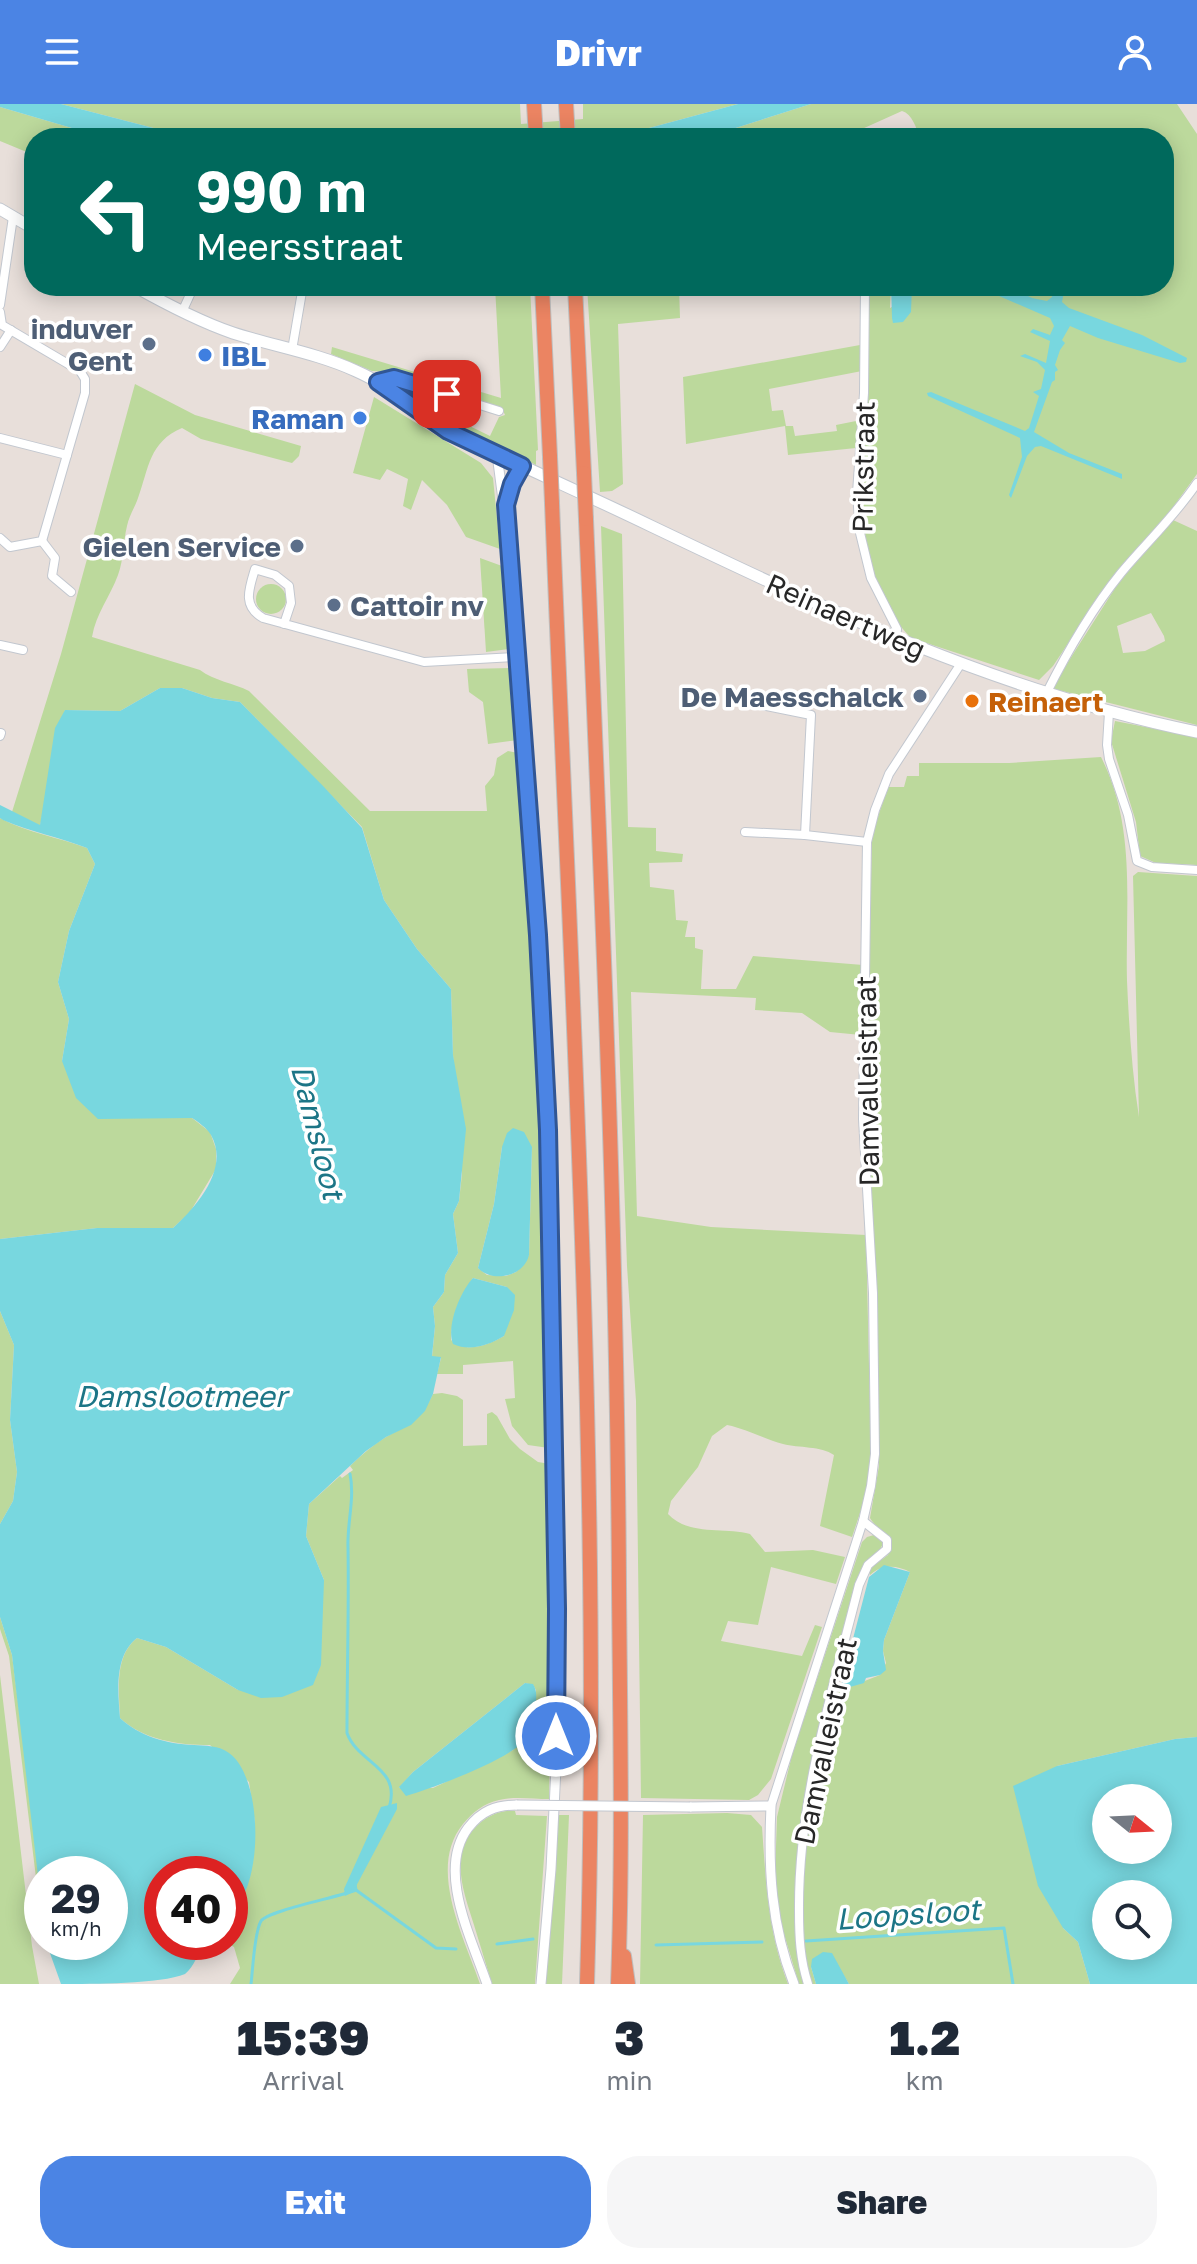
<!DOCTYPE html>
<html lang="en">
<head>
<meta charset="utf-8">
<style>
	body { margin:0; font-family:"Golos Text",sans-serif; background:#f6f6f7; color:#1f2937; height:100vh; display:flex; flex-direction:column; font-size:30px; white-space:nowrap }
	* { box-sizing:border-box; margin:0 }
	p { font-size:26px; color:#747a83 }
	.icon { flex:none; width:44px; height:44px; fill:none; stroke:currentColor; stroke-width:2; stroke-linecap:round; stroke-linejoin:round }
	.map { position:relative; height:1880px; overflow:hidden }
	.details { display:flex; flex-direction:column; background:#fff; flex:1 }
	.details>* { flex:none }
	.banner { position:absolute; left:24px; top:24px; width:1150px; height:168px; border-radius:32px; box-shadow:0 4px 20px #0003; background:#00695c; color:#fff; overflow:hidden }
	.needle { width:52px; rotate:108deg }
	.fabs { position:absolute; left:1092px; top:1680px; display:grid; gap:16px }
	.fabs a { display:grid; place-items:center; width:80px; height:80px; border-radius:50%; background:#fff; box-shadow:0 4px 20px #0003; font-size:40px }
	.speed { position:absolute; left:24px; top:1752px; display:flex; gap:16px; font-size:40px; font-weight:700; text-align:center }
	.speed>* { display:grid; place-content:center; width:104px; height:104px; border-radius:50%; background:#fff; box-shadow:0 4px 20px #0003; line-height:1 }
	.speed small { font-size:20px; font-weight:400 }
	.speed .limit { border:12px solid #d22; background:#fff; color:#111 }
	.pin { position:absolute; display:grid; place-items:center; width:68px; height:68px; color:#fff; margin:-34px; border-radius:16px; box-shadow:0 4px 12px #0006 }
	.me { position:absolute; width:88px; margin:-44px; rotate:0deg; stroke-linejoin:round; filter:drop-shadow(0 0 6px #0008) }
	.turn { display:flex; align-items:center; gap:28px; height:168px; padding:0 40px; font-size:36px }
	.turn .icon { width:104px; height:104px; stroke-width:2.5 }
	.turn b { display:block; font-size:56px; line-height:68px }
	.eta { display:flex; justify-content:space-evenly; align-items:center; height:136px; text-align:center }
	.eta b { font-size:48px; font-weight:800; line-height:56px }
	.cta { display:flex; gap:16px; margin-top:auto; padding:16px 40px }
	.cta a { flex:1; height:92px; border-radius:32px; background:#4b84e4; color:#fff; font-size:32px; font-weight:800; line-height:92px; text-align:center }
	.cta a+a { background:#f6f6f7; color:#1f2937 }
	header { display:flex; justify-content:space-between; align-items:center; height:104px; padding:0 40px; background:#4b84e4; color:#fff; font-size:36px; font-weight:800 }
	.map>svg:first-child { display:block }
	.green { fill:#bcd99c; fill-rule:evenodd }
	.water { fill:#78d7df; fill-rule:evenodd }
	.lines { fill:none; stroke-linecap:round; stroke-linejoin:round }
	.stream { stroke:#78d7df; stroke-width:3 }
	.minor-casing { stroke:#c2c7cf; stroke-width:10 }
	.tertiary-casing { stroke:#c2c7cf; stroke-width:11 }
	.secondary-casing { stroke:#c2c7cf; stroke-width:13 }
	.motorway-casing { stroke:#bebebe; stroke-width:16 }
	.minor { stroke:#fff; stroke-width:8 }
	.tertiary { stroke:#fff; stroke-width:9 }
	.secondary { stroke:#fff; stroke-width:11 }
	.motorway { stroke:#eb8462; stroke-width:14 }
	.tertiary-bridge-casing { stroke:#c2c7cf; stroke-width:11; stroke-linecap:butt }
	.motorway-bridge-casing { stroke:#bebebe; stroke-width:16; stroke-linecap:butt }
	.tertiary-bridge { stroke:#fff; stroke-width:9 }
	.motorway-bridge { stroke:#eb8462; stroke-width:14 }
	.route-casing { stroke:#315694; stroke-width:20 }
	.route { stroke:#4b84e4; stroke-width:14 }
	.service-dot { fill:#5c6f8a; stroke:#fff; stroke-width:3 }
	.shop-dot { fill:#3f7fe0; stroke:#fff; stroke-width:3 }
	.food-dot { fill:#e8710a; stroke:#fff; stroke-width:3 }
	.labels { text-anchor:middle; dominant-baseline:central; stroke-width:7; stroke-linejoin:round; paint-order:stroke }
	.service-label { font-size:28px; font-weight:bold; fill:#4e5e75; stroke:#fff; text-anchor:end }
	.shop-label { font-size:28px; font-weight:bold; fill:#366cbe; stroke:#fff; text-anchor:start }
	.street-label { font-size:28px; fill:#272727; stroke:#fff }
	.food-label { font-size:28px; font-weight:bold; fill:#c56008; stroke:#fff; text-anchor:start }
	.water-label { font-size:30px; font-style:italic; fill:#1c7586; stroke:#fff }
</style>
</head>
<body>
<header><svg class="icon" aria-label="menu" viewBox="0 0 24 24"><path d="M4 6h16M4 12h16M4 18h16"/></svg>Drivr<svg class="icon" aria-label="person" viewBox="0 0 24 24"><circle cx="12" cy="8" r="4"/><path d="M4 21q1-7 8-7t8 7"/></svg></header>
<div class="map">
<svg width="1197" height="1880" viewBox="0 0 1197 1880">
	<rect width="100%" height="100%" fill="#e8dfda"/>
	<g class="green">
		<polygon points="61,0 520,0 521,20 583,15 583,0 738,0 612,34 192,34"/>
		<path d="M 811,0 L 1177,0 L 1197,30 L 1197,370 L 1171,406 L 1113,472 L 1053,562 L 1039,576 L 911,534 C 847,469 862,351 862,267 L 769,285 L 772,307 L 783,306 L 786,322 L 793,322 L 795,332 L 837,327 L 836,321 L 856,317 L 858,320 L 856,344 L 788,351 L 785,322 L 686,340 L 683,273 L 860,241 L 862,182 L 891,182 L 890,204 L 913,190 L 912,182 L 1164,182 L 1164,34 L 919,34 C 917,24 912,10 902,7 L 862,25 L 862,34 L 704,34 Z"/>
		<polygon points="0,3 106,34 34,34 34,50 29,49 0,37"/>
		<polygon points="495,182 530,182 538,346 536,347 536,361 437,311 395,280 396,278 441,293 437,306 490,332 499,313 505,311 502,304 389,268 372,267 331,250 332,243 501,294"/>
		<polygon points="587,182 679,182 680,214 618,220 623,380 612,387 600,388"/>
		<path d="M 135,280 L 195,311 L 301,342 L 299,352 L 292,359 L 201,335 L 182,324 C 149,338 149,364 138,394 C 135,403 129,412 127,422 C 123,438 124,455 118,471 C 110,493 96,509 92,533 L 200,566 C 214,577 234,579 249,587 L 370,707 L 487,707 L 485,682 L 494,671 L 497,654 L 508,647 L 518,649 L 532,832 L 543,1031 L 549,1344 L 528,1341 L 512,1322 L 505,1295 L 515,1294 L 513,1257 L 463,1261 L 463,1270 L 437,1270 L 441,1254 L 432,1253 L 435,1222 L 433,1203 L 444,1188 L 445,1171 L 458,1149 L 453,1110 L 459,1097 L 462,1070 L 453,951 L 451,885 L 417,845 L 384,796 L 362,723 L 240,598 L 212,594 L 182,584 L 160,584 L 120,607 L 65,606 L 40,722 L 12,708 L 61,550 ZM 502,1043 L 532,1043 L 529,1151 L 516,1168 L 506,1172 L 487,1171 L 478,1164 L 494,1100 ZM 473,1174 L 507,1183 L 504,1232 C 488,1241 466,1250 451,1236 C 451,1215 461,1191 473,1174 Z"/>
		<polygon points="374,293 481,359 493,374 500,445 466,433 447,401 422,376 411,406 403,402 408,375 387,365 380,376 353,369"/>
		<path d="M 1173,416 L 1197,427 L 1197,621 L 1054,585 L 1054,580 L 1119,478 ZM 1151,509 L 1164,532 L 1165,537 L 1145,547 L 1123,549 L 1117,522 Z"/>
		<path d="M 601,422 L 622,430 L 628,723 L 656,724 L 656,747 L 683,750 L 682,758 L 649,759 L 650,783 L 674,786 L 676,816 L 688,817 L 685,833 L 695,833 L 695,844 L 703,846 L 701,885 L 736,885 L 753,852 L 863,861 L 861,931 L 830,928 L 802,909 L 755,906 L 756,894 L 631,888 L 637,1112 L 711,1123 L 866,1131 L 871,1348 L 866,1391 L 852,1433 L 820,1422 L 834,1351 C 821,1342 799,1344 783,1340 C 764,1335 747,1325 727,1321 L 712,1332 L 698,1363 L 671,1397 L 668,1410 C 688,1432 724,1423 750,1430 L 765,1448 L 813,1446 L 845,1453 L 836,1480 L 771,1463 L 758,1521 L 728,1517 L 721,1537 L 802,1552 L 815,1521 L 822,1523 L 771,1675 L 758,1691 L 749,1696 L 641,1694 L 636,1297 L 627,1162 Z"/>
		<polygon points="480,454 502,462 509,545 486,548"/>
		<circle cx="271" cy="495" r="15"/>
		<polygon points="512,564 518,636 488,640 483,598 469,588 467,565"/>
		<polygon points="1115,617 1197,633 1197,761 1156,759 1140,752 1136,718 1111,637"/>
		<path d="M 1101,653 C 1137,724 1125,801 1127,877 C 1129,922 1132,969 1139,1013 L 1133,772 L 1138,768 L 1197,772 L 1197,1633 L 1175,1635 L 1057,1662 L 1063,1824 L 1078,1838 L 1090,1880 L 849,1880 L 843,1870 L 811,1863 L 816,1880 L 812,1880 C 809,1872 806,1864 804,1856 C 802,1845 803,1831 803,1819 C 801,1746 812,1648 842,1580 L 844,1585 L 880,1571 L 886,1559 L 883,1547 L 884,1536 L 910,1468 C 897,1461 882,1460 870,1471 L 869,1465 L 888,1451 L 892,1440 C 887,1429 876,1424 870,1414 L 879,1362 L 879,1339 L 876,1186 L 868,1025 L 868,912 L 872,730 L 888,683 L 904,683 L 907,672 L 919,672 L 919,659 L 1009,659 Z"/>
		<path d="M 0,714 C 28,729 58,733 87,744 L 95,760 L 69,827 L 58,878 L 69,915 L 62,957 L 167,1012 L 192,1014 L 210,1028 L 216,1045 L 216,1065 L 190,1108 L 173,1124 L 97,1124 L 0,1135 Z"/>
		<polygon points="0,1207 14,1241 10,1316 17,1368 13,1397 0,1420"/>
		<path d="M 442,1289 L 457,1292 L 463,1296 L 463,1342 L 487,1341 L 487,1310 L 492,1308 L 497,1312 L 510,1335 L 520,1345 L 538,1358 L 550,1360 L 552,1556 L 549,1695 C 533,1695 514,1692 499,1696 C 484,1699 472,1709 463,1720 C 427,1764 464,1833 480,1880 L 230,1880 L 240,1864 L 234,1843 L 226,1838 L 230,1838 L 230,1809 L 234,1807 L 255,1719 L 249,1678 L 210,1641 C 177,1641 144,1636 120,1614 C 119,1587 114,1552 137,1534 L 166,1543 L 238,1586 L 324,1476 L 306,1432 L 309,1400 L 340,1372 L 342,1374 L 353,1366 L 350,1362 C 361,1351 373,1341 386,1333 C 411,1319 420,1317 433,1290 ZM 525,1579 L 533,1581 L 536,1586 L 536,1597 L 513,1646 L 433,1684 L 399,1684 L 413,1668 Z"/>
		<polygon points="874,1431 884,1438 855,1489 798,1753 807,1880 799,1880 781,1820 775,1772 777,1713 792,1651 862,1438 867,1433"/>
		<polygon points="0,1513 12,1551 37,1744 42,1823 9,1552 0,1525"/>
		<polygon points="0,1571 32,1842 39,1880 0,1880"/>
		<path d="M 515,1707 L 516,1711 L 547,1712 L 535,1880 L 492,1880 C 486,1860 480,1841 474,1821 C 463,1786 447,1746 481,1718 C 492,1710 502,1706 515,1707 Z"/>
		<path d="M 727,1709 L 751,1711 L 762,1723 C 766,1779 768,1827 788,1880 L 640,1880 L 643,1711 Z"/>
		<polygon points="558,1711 569,1711 562,1880 545,1880"/>
	</g>
	<g class="water">
		<polygon points="0,0 61,0 192,34 106,34 0,3"/>
		<polygon points="738,0 811,0 704,34 612,34"/>
		<polygon points="891,182 912,182 911,208 903,218 893,219 892,214"/>
		<polygon points="976,182 1008,182 1032,194 1047,197 1052,193 1054,182 1065,182 1062,198 1069,204 1142,231 1187,254 1186,258 1180,259 1098,234 1070,222 1062,236 1065,239 1060,246 1055,261 1058,266 1055,268 1055,276 1052,278 1034,328 1069,349 1122,370 1122,375 1041,342 1035,343 1027,352 1011,394 1009,391 1022,353 1020,334 928,292 927,289 931,288 1025,327 1029,324 1039,292 1033,288 1041,285 1045,266 1037,258 1020,252 1025,250 1046,259 1050,237 1030,228 1033,225 1050,231 1054,222 1050,214 1043,211"/>
		<path d="M 160,584 L 182,584 L 212,594 L 240,598 L 324,683 L 362,724 L 384,796 L 417,845 L 451,885 L 453,951 L 466,1025 L 459,1097 L 453,1110 L 458,1149 L 445,1171 L 444,1188 L 433,1203 L 435,1222 L 432,1252 L 441,1253 L 433,1290 L 425,1307 L 411,1321 L 386,1333 L 366,1347 L 309,1400 L 306,1432 L 324,1476 L 321,1561 L 313,1581 L 282,1593 L 261,1594 L 238,1586 L 166,1543 L 137,1534 C 114,1552 118,1587 120,1614 C 139,1632 167,1640 194,1641 C 205,1642 219,1641 229,1649 C 264,1674 264,1784 230,1809 L 230,1770 L 162,1770 L 162,1838 L 204,1838 C 199,1848 194,1863 185,1870 C 161,1880 92,1880 61,1880 L 46,1838 L 110,1838 L 110,1770 L 42,1770 L 42,1806 L 12,1551 L 0,1513 L 0,1420 L 13,1397 L 17,1368 L 10,1316 L 14,1241 L 0,1207 L 0,1135 L 97,1124 L 173,1124 C 196,1103 230,1065 211,1031 C 207,1024 198,1018 192,1014 L 98,1015 L 76,994 L 62,957 L 69,915 L 58,878 L 69,827 L 95,760 L 87,744 C 59,733 31,728 3,716 L 0,714 L 0,701 L 40,721 L 55,624 L 65,606 L 120,607 Z"/>
		<path d="M 513,1024 L 524,1028 L 532,1043 L 529,1151 C 524,1173 492,1179 478,1164 L 494,1100 L 502,1043 L 507,1029 Z"/>
		<path d="M 473,1174 L 507,1183 L 515,1191 L 514,1206 L 504,1232 C 489,1241 470,1248 453,1240 C 446,1222 460,1188 473,1174 Z"/>
		<polygon points="884,1461 910,1468 884,1536 883,1547 886,1566 880,1571 866,1574 864,1579 843,1585 842,1577 869,1473"/>
		<path d="M 525,1579 L 533,1580 C 538,1588 536,1596 535,1605 C 534,1616 533,1626 526,1635 C 509,1656 433,1684 406,1692 L 399,1683 L 413,1668 Z"/>
		<path d="M 1197,1633 L 1197,1880 L 1090,1880 L 1078,1838 L 1063,1824 L 1038,1782 L 1013,1682 L 1057,1662 L 1175,1635 ZM 1106,1694 L 1158,1694 L 1158,1746 L 1106,1746 ZM 1106,1790 L 1158,1790 L 1158,1842 L 1106,1842 Z"/>
		<polygon points="397,1699 397,1705 353,1788 345,1792 344,1785 381,1703"/>
		<polygon points="823,1848 832,1849 849,1880 816,1880 811,1863 812,1855"/>
	</g>
	<g class="lines">
		<g class="stream">
			<path d="M 350,1370 C 355,1394 347,1419 348,1443 C 349,1505 347,1567 347,1629 C 358,1660 402,1663 389,1704"/>
			<polyline points="356,1786 436,1844 456,1845"/>
			<polyline points="806,1837 1004,1824 1013,1880"/>
			<polyline points="497,1840 533,1835"/>
			<polyline points="656,1841 762,1838"/>
			<path d="M 251,1880 C 253,1865 254,1829 261,1817 C 267,1807 339,1793 356,1786 L 355,1780"/>
		</g>
		<g class="minor-casing">
			<g id="minor">
				<polyline points="867,34 867,31"/>
				<polyline points="865,182 864,289 857,389 860,429 871,474 897,525 896,535"/>
				<polyline points="0,201 13,113"/>
				<polyline points="0,208 2,221 80,267 85,275 85,289 42,437 10,443 0,434"/>
				<polyline points="182,208 194,182"/>
				<polyline points="0,243 11,226"/>
				<polyline points="292,246 303,182"/>
				<polyline points="378,278 394,274 499,307"/>
				<polyline points="0,334 67,351"/>
				<polyline points="42,437 55,454 52,472 71,488"/>
				<path d="M 284,520 L 291,499 L 289,482 L 275,471 L 255,465 C 249,485 242,502 263,514 L 424,558 L 516,553"/>
				<polyline points="0,541 23,546"/>
				<path d="M 1046,590 C 1067,548 1092,505 1121,469 C 1146,439 1175,412 1197,379"/>
				<polyline points="751,599 811,611 805,731"/>
				<polyline points="1109,608 1107,641 1109,655 1128,711 1137,757 1152,763 1197,766"/>
				<polyline points="0,632 1,629"/>
				<polyline points="745,728 805,731 867,738"/>
				<polyline points="771,1702 863,1417 871,1382 875,1350 873,1189 863,1015 867,738 875,706 889,670 960,561"/>
				<path d="M 808,1880 C 800,1855 799,1833 799,1807 C 798,1696 832,1588 859,1481 L 868,1461 L 887,1445 L 887,1436 L 863,1417"/>
			</g>
		</g>
		<g class="tertiary-casing">
			<g id="tertiary">
				<polyline points="501,352 498,358 510,449 538,831 548,1026 557,1505 556,1664 551,1765 541,1880"/>
				<polyline points="506,401 512,380 522,362"/>
				<path d="M 690,1703 L 771,1702 C 768,1764 771,1822 794,1880"/>
				<path d="M 487,1880 C 472,1835 436,1767 468,1724 C 481,1707 496,1701 517,1701"/>
			</g>
		</g>
		<g class="secondary-casing">
			<g id="secondary">
				<polyline points="0,105 34,125"/>
				<path d="M 134,182 C 166,200 198,217 233,229 C 273,242 317,249 356,267 C 397,285 429,317 469,337 C 530,366 591,393 651,422 C 831,508 1000,588 1197,628"/>
			</g>
		</g>
		<g class="motorway-casing">
			<g id="motorway">
				<polyline points="534,0 536,34"/>
				<polyline points="566,0 568,34"/>
				<polyline points="542,182 550,353"/>
				<polyline points="575,182 584,369"/>
				<path d="M 552,399 C 571,892 602,1386 587,1880"/>
				<path d="M 586,415 C 601,771 617,1126 619,1482 C 620,1615 623,1748 618,1880"/>
				<polyline points="624,1852 628,1880"/>
			</g>
		</g>
		<use href="#minor" class="minor"/>
		<use href="#tertiary" class="tertiary"/>
		<use href="#secondary" class="secondary"/>
		<use href="#motorway" class="motorway"/>
		<g class="tertiary-bridge-casing">
			<polyline id="tertiary-bridge" points="517,1701 690,1703"/>
		</g>
		<g class="motorway-bridge-casing">
			<g id="motorway-bridge">
				<polyline points="550,353 552,399"/>
				<polyline points="584,369 586,415"/>
			</g>
		</g>
		<use href="#tertiary-bridge" class="tertiary-bridge"/>
		<use href="#motorway-bridge" class="motorway-bridge"/>
	</g>
	<g class="lines">
		<g class="route-casing">
			<polyline id="route" points="447,290 394,274 378,278 448,327 522,362 512,380 506,401 538,831 548,1026 557,1505 556,1632"/>
		</g>
		<use href="#route" class="route"/>
	</g>
	<g class="service-dot">
		<circle cx="149" cy="240" r="8"/>
		<circle cx="297" cy="442" r="8"/>
		<circle cx="334" cy="501" r="8"/>
		<circle cx="920" cy="592" r="8"/>
	</g>
	<g class="shop-dot">
		<circle cx="205" cy="251" r="8"/>
		<circle cx="360" cy="314" r="8"/>
	</g>
	<circle class="food-dot" cx="972" cy="597" r="8"/>
	<g class="labels">
		<g class="service-label">
			<text x="133" y="224">induver<tspan x="133" dy="32">Gent</tspan></text>
			<text x="281" y="442">Gielen Service</text>
			<text x="350" y="501" text-anchor="start">Cattoir nv</text>
			<text x="904" y="592">De Maesschalck</text>
		</g>
		<g class="shop-label">
			<text x="221" y="251">IBL</text>
			<text x="344" y="314" text-anchor="end">Raman</text>
		</g>
		<g class="street-label">
			<text transform="translate(863 363) rotate(-89)">Prikstraat</text>
			<text transform="translate(846 512) rotate(24)">Reinaertweg</text>
			<text transform="translate(867 977) rotate(-91)">Damvalleistraat</text>
			<text transform="translate(825 1637) rotate(-78)">Damvalleistraat</text>
		</g>
		<g class="food-label">
			<text x="988" y="597">Reinaert</text>
		</g>
		<g class="water-label">
			<text transform="translate(318 1028) rotate(76)">Damsloot</text>
			<text x="181" y="1292">Damslootmeer</text>
			<text transform="translate(908 1810) rotate(-4)">Loopsloot</text>
		</g>
	</g>
</svg>
<div class="fabs">
<a><svg class="needle" viewBox="-14 -14 28 28"><path d="M0-13l5 13h-10z" fill="#e53935"/><path d="M0 13l5-13h-10z" fill="#747a83"/></svg></a>
<a><svg class="icon" aria-label="search" viewBox="0 0 24 24"><circle cx="10" cy="10" r="6"/><path d="M15 15l6 6"/></svg></a>
</div>
<div class="speed"><div>29<small>km/h</small></div><div class="limit">40</div></div>
<div class="pin" style="left:447px;top:290px;background:#d93025"><svg class="icon" aria-label="arrive" viewBox="0 0 24 24"><path d="M6 21V4h12l-3 4 3 4H6"/></svg></div>
<svg class="me" style="left:556px;top:1632px" viewBox="-20 -20 40 40"><circle r="17" fill="#4b84e4" stroke="#fff" stroke-width="3"/><path d="M0-11L8 9 0 5-8 9z" fill="#fff"/></svg>
<div class="banner">
<div class="turn"><svg class="icon" aria-label="left" viewBox="0 0 24 24"><path d="M17 20v-9H6M10 6l-5 5 5 5"/></svg><div><b>990 m</b>Meersstraat</div></div>
</div>
</div>
<section class="details">
<div class="eta">
<div><b>15:39</b><p>Arrival</p></div>
<div><b>3</b><p>min</p></div>
<div><b>1.2</b><p>km</p></div>
</div>
<div class="cta"><a>Exit</a><a>Share</a></div>
</section>
</body>
</html>
